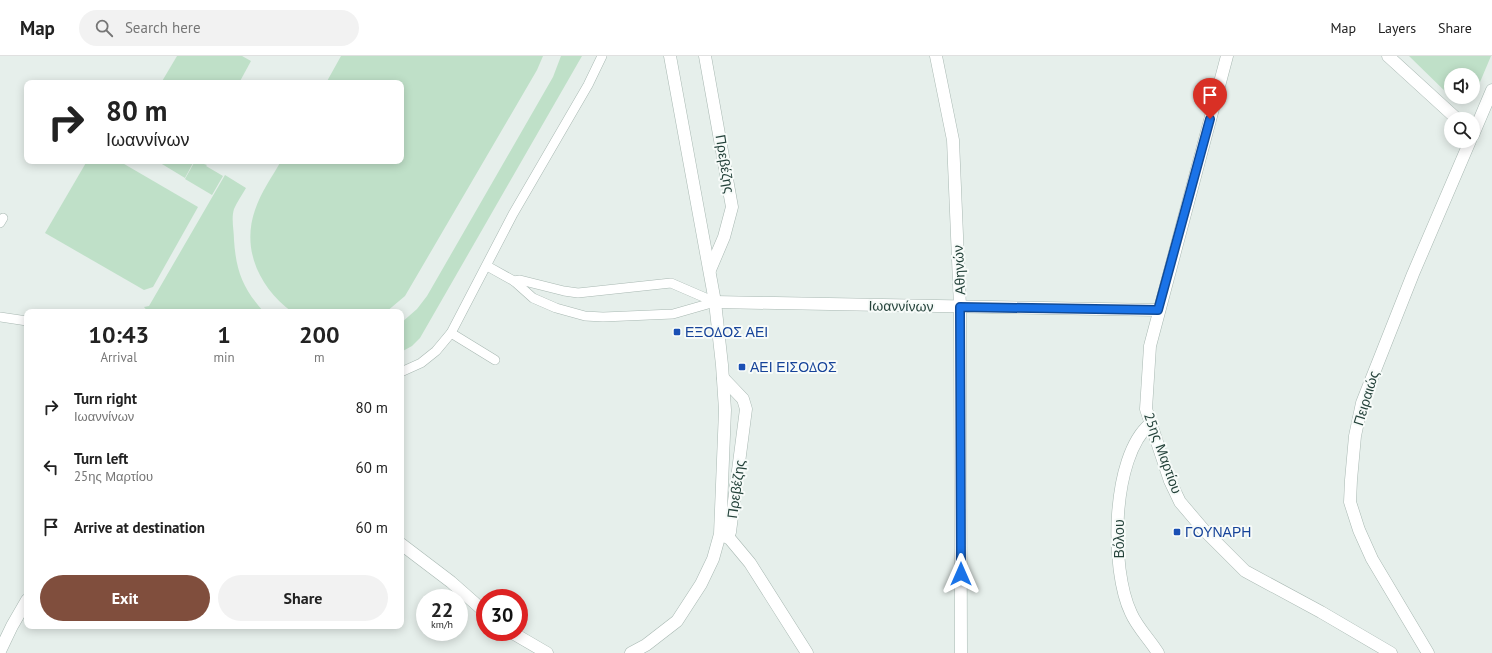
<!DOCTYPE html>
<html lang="en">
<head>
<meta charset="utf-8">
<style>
	:root { --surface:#fff; --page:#f2f2f2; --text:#222; --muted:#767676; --line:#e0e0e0; --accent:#804e3d }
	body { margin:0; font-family:"PT Sans",sans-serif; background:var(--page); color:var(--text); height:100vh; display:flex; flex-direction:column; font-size:15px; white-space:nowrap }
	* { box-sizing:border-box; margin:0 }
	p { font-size:13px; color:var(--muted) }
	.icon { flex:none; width:22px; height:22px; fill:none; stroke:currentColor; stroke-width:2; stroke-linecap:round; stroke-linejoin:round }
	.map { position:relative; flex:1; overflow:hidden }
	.side { position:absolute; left:24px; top:253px; width:380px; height:320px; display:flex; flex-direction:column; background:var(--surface); border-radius:8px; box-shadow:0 2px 10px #0003 }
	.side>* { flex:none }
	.guide { position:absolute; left:24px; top:24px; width:380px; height:84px; border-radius:8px; box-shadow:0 2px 10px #0003; background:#fff; color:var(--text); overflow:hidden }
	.buttons { position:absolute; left:1444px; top:12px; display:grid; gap:8px }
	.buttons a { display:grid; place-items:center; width:36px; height:36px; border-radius:50%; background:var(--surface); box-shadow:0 2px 10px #0003; font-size:20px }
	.speed { position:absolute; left:416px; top:533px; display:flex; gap:8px; font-size:20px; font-weight:700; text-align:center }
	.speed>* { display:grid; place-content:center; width:52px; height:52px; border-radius:50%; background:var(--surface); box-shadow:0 2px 10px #0003; line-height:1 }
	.speed small { font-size:10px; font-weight:400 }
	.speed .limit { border:6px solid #d22; background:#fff; color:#111 }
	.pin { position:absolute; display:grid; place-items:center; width:34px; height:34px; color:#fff; margin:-41px -17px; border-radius:50% 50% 50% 0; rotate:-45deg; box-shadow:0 0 4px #0007 }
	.pin .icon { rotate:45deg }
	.me { position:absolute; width:44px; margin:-22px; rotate:0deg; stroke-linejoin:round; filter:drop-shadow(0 0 3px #0008) }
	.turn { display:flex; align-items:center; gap:14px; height:84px; padding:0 16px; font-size:18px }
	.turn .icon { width:52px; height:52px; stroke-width:2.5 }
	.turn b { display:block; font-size:28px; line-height:34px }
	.eta { display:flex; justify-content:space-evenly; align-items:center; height:68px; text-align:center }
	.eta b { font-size:24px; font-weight:800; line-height:28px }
	.primary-button { display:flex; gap:8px; margin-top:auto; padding:8px 16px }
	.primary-button a { flex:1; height:46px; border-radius:24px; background:var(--accent); color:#fff; font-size:16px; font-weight:800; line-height:46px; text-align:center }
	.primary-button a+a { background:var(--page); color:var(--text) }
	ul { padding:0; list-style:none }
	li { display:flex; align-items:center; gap:12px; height:60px; padding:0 16px }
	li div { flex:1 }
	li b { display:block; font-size:15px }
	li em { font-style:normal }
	header { display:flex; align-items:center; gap:24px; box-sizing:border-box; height:56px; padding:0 20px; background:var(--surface); border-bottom:1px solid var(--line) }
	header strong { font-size:19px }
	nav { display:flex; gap:22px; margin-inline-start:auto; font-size:14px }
	.search { width:280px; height:36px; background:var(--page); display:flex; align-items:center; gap:10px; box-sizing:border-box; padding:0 14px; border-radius:22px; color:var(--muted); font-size:15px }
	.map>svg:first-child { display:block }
</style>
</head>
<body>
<header>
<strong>Map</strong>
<div class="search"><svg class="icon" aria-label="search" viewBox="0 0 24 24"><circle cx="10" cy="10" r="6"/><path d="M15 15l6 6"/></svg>Search here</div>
<nav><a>Map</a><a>Layers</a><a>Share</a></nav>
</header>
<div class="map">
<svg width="1492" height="597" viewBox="0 0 1492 597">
	<rect width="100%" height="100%" fill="#e6efeb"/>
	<g fill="#bfe0c8">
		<path d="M177,0H242L251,5L239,27H161Z"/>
		<path d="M341,0H543L537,14L405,240L386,256H292C260,232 241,194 255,154C261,136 272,121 281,105H401V27H326Z"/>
		<path d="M561,0H582L420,282L412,290L401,296V267L417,253L427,240L553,21Z"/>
		<path d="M1409,0H1491L1472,45C1464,49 1458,46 1451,41H1473V19H1451V41Z"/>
		<path d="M87,105H119L198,151L153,231L144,234L45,177Z"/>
		<path d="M157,105H194L185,122Z"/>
		<path d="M195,105L207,109L206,110L223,120L212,139L185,123Z"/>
		<path d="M225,119L246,132C242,139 237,146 234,153C231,163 234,174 234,184C236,215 243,233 264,256H148L144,251L149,250Z"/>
	</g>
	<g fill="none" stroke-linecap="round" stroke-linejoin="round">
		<g stroke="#a8b8b2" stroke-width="10">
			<g id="service">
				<path d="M0,167L3,162"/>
				<path d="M487,210L514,225L533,242L556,252L585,260L603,261L673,258L715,246"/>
				<path d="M514,225L520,224L564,235L578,237L671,227L715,246"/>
				<path d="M0,261L27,265"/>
				<path d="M451,277L495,304"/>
				<path d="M401,316L421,307L436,295L451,277L513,158L588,29L602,0"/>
			</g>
		</g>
		<g stroke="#a8b8b2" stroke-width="13">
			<g id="minor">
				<path d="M705,0L732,151L724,181L710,214"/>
				<path d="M936,0L953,84L960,251L961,597"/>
				<path d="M1388,0L1457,63"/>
				<path d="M1473,79L1492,34"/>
				<path d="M715,246L1158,254"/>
				<path d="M723,322L743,343L746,353L730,476L728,481"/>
				<path d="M1150,368C1111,401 1110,513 1131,557C1137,571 1150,584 1158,597"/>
				<path d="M721,478L730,483L750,507L807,597"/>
				<path d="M1428,597L1372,503L1359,474L1350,446L1351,424L1355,380L1362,347L1413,218L1470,85"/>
			</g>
		</g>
		<g stroke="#a8b8b2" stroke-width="13">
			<g id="tertiary">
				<path d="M1227,0L1150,290L1146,353L1170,425L1180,446L1203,473L1245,515L1321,556L1391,597"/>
				<path d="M401,488L451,526L485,556"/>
				<path d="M511,576L547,597"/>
				<path d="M0,595L12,570L27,544"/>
				<path d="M631,597L646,589L677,565L701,528L713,503L720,478L725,354L722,309L715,246L670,0"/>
			</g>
		</g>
		<use href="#service" stroke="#fff" stroke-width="9"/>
		<use href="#minor" stroke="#fff" stroke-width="12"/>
		<use href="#tertiary" stroke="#fff" stroke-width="12"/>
	</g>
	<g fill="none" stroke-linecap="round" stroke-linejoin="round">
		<g stroke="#114b97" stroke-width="10">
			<path id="route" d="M961,518L960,251L1158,254L1210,63"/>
		</g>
		<use href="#route" stroke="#1a73e8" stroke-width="7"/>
	</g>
	<g fill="#1a4fb4" stroke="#f7fbf9" stroke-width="1.5">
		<rect x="673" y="272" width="8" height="8" rx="2"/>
		<rect x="738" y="307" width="8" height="8" rx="2"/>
		<rect x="1173" y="472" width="8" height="8" rx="2"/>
	</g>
	<g text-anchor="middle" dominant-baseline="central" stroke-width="4" stroke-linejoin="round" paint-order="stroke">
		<g font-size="14" fill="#24423a" stroke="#f7fbf9">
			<text transform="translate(725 108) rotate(81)">Πρεβέζης</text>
			<text transform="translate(959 214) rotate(-93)">Αθηνών</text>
			<text transform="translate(901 250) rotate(1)">Ιωαννίνων</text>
			<text transform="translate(1366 342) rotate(-73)">Πειραιώς</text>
			<text transform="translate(1163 397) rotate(70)">25ης Μαρτίου</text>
			<text transform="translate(736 433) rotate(-82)">Πρεβέζης</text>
			<text transform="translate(1119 483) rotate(-90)">Βόλου</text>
		</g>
		<g font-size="14" fill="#164399" stroke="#f7fbf9" text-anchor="start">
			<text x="685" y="276">ΕΞΟΔΟΣ ΑΕΙ</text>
			<text x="750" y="311">ΑΕΙ ΕΙΣΟΔΟΣ</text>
			<text x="1185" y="476">ΓΟΥΝΑΡΗ</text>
		</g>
	</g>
</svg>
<div class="buttons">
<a><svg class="icon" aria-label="sound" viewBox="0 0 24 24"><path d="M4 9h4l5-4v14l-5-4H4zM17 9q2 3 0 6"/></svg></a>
<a><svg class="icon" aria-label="search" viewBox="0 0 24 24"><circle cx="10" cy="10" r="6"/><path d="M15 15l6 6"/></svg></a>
</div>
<div class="speed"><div>22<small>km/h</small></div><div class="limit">30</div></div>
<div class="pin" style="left:1210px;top:63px;background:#d93025"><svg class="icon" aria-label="arrive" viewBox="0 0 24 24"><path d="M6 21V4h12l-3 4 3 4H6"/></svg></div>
<svg class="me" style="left:961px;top:518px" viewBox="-20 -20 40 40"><path d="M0-17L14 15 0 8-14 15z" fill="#1a73e8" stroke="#fff" stroke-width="4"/></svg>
<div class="guide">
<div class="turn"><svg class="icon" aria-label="right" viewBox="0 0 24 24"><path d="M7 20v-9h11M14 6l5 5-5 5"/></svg><div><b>80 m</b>Ιωαννίνων</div></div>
</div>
<section class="side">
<div class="eta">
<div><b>10:43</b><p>Arrival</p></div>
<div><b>1</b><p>min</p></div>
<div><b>200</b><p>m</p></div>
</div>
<ul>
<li><svg class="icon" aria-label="right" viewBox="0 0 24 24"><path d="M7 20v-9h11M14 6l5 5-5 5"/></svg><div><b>Turn right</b><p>Ιωαννίνων</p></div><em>80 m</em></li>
<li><svg class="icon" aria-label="left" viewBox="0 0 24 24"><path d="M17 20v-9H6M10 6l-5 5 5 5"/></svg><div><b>Turn left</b><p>25ης Μαρτίου</p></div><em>60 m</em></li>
<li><svg class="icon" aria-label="arrive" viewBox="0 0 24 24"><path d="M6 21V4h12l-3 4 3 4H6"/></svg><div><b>Arrive at destination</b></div><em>60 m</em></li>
</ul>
<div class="primary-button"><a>Exit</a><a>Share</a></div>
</section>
</div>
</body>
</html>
